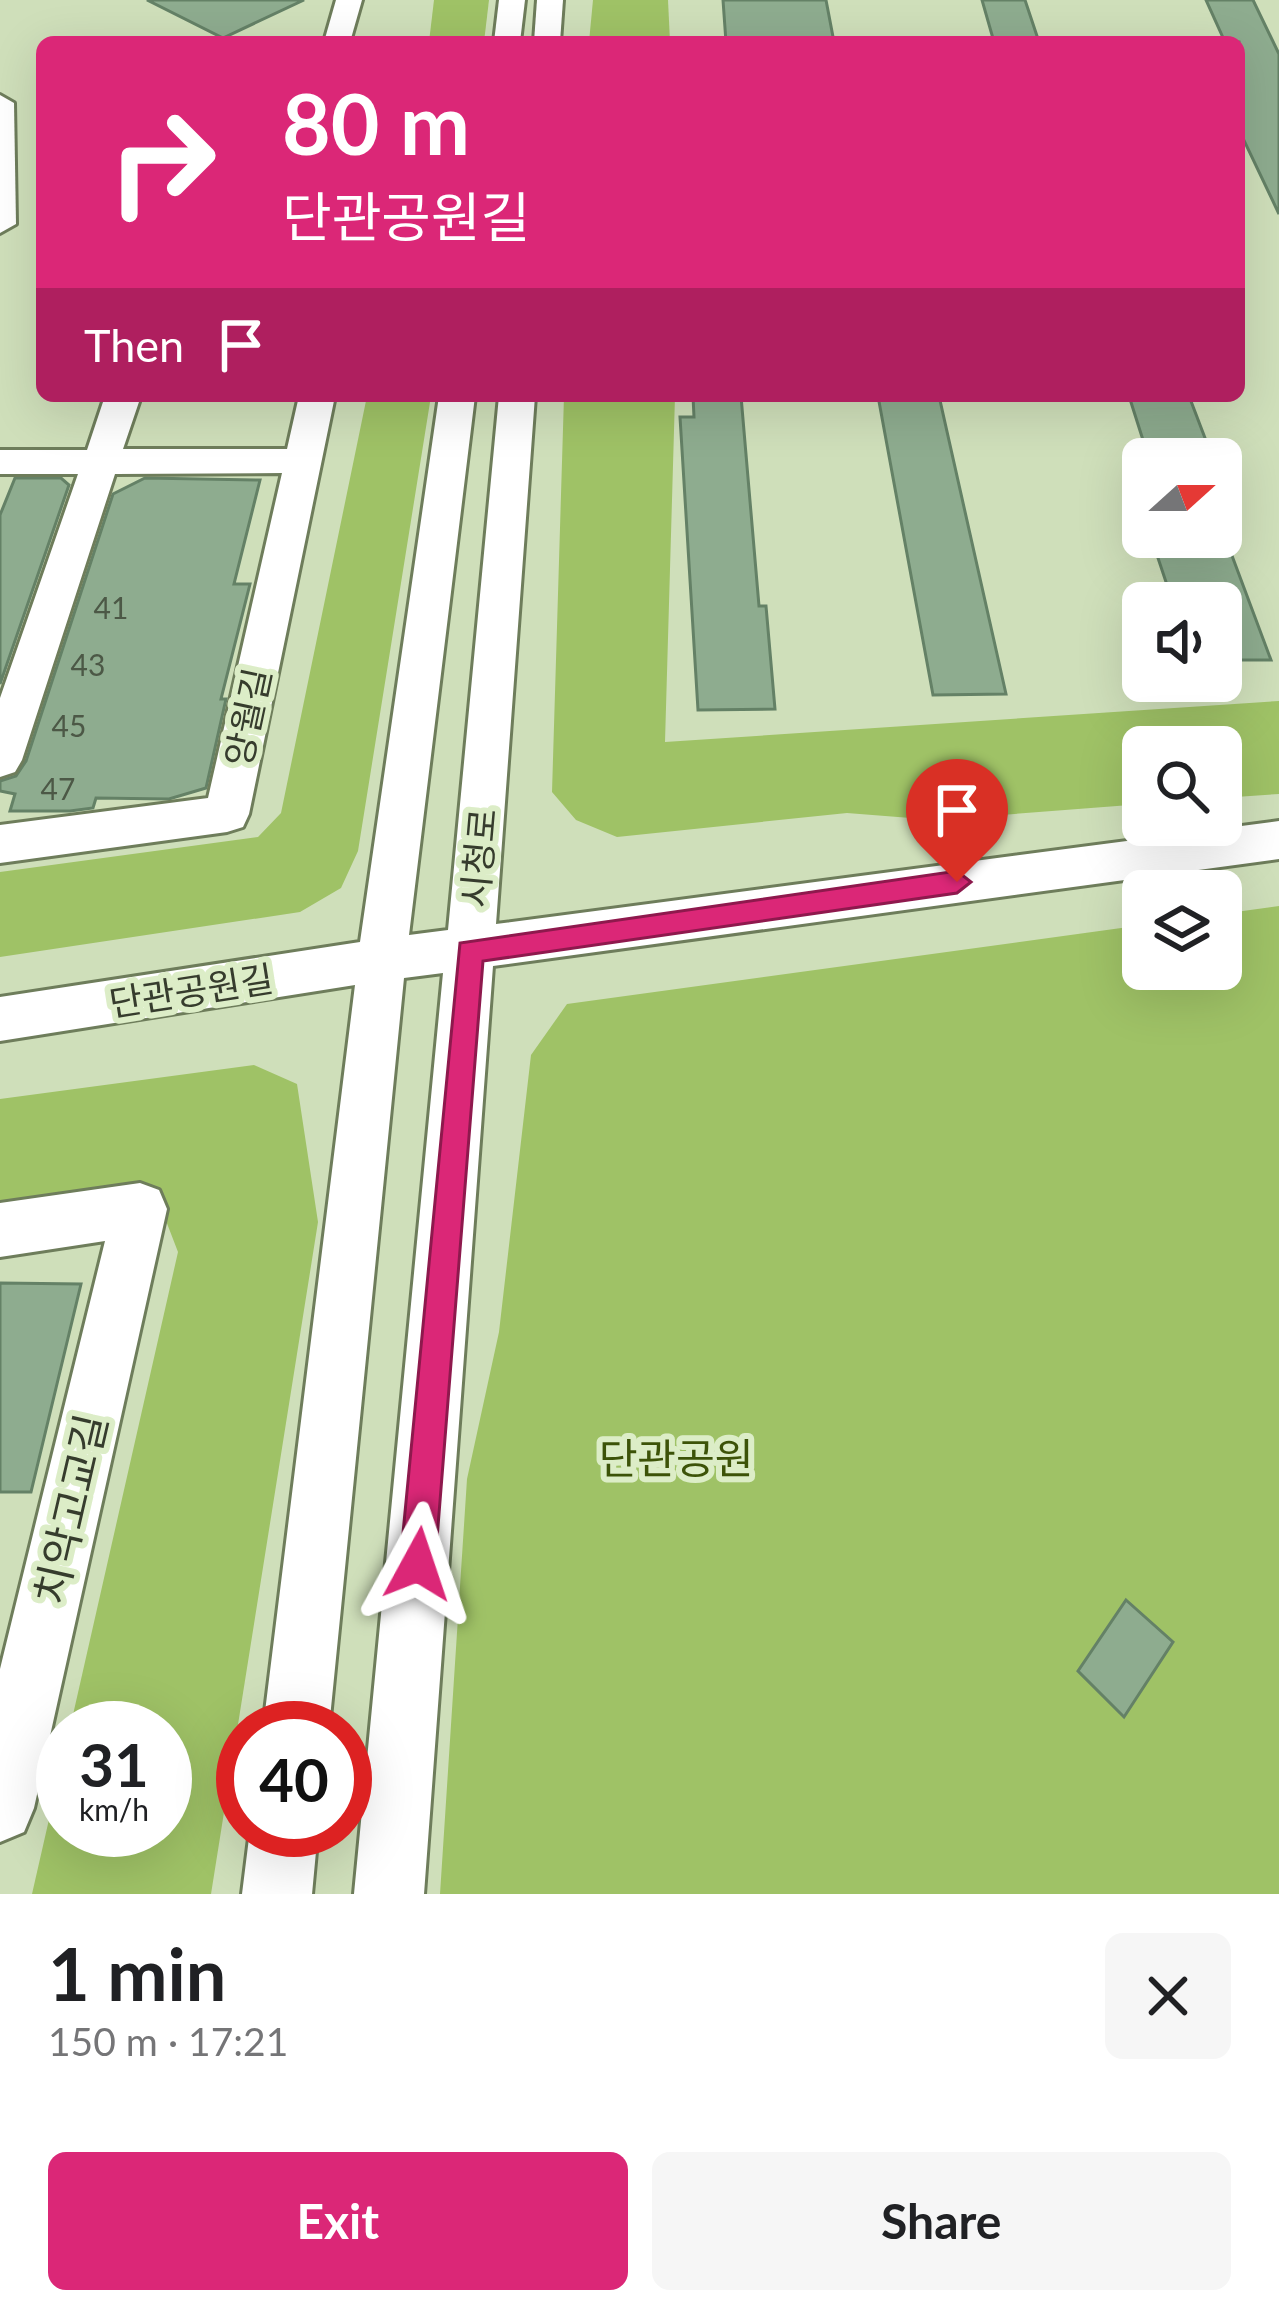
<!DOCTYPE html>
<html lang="en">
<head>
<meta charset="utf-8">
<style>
	:root { --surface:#fff; --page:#f6f6f6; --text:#202124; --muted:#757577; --accent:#db2777 }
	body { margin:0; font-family:Lato,"Noto Sans KR",sans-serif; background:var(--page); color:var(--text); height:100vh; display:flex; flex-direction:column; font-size:45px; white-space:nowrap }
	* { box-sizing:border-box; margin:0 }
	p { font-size:39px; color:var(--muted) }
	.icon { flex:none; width:66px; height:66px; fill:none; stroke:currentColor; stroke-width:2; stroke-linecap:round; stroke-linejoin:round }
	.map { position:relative; height:1894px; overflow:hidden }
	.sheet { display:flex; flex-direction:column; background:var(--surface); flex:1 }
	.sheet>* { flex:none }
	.banner { position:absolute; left:36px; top:36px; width:1209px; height:366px; border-radius:18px; box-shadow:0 12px 48px #0002; background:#db2777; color:#fff; overflow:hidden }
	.needle { width:78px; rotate:69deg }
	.buttons { position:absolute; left:1122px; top:438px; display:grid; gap:24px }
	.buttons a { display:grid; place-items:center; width:120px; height:120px; border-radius:18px; background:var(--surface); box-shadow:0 12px 48px #0002; font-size:60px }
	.speed { position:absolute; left:36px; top:1701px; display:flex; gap:24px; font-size:60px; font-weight:700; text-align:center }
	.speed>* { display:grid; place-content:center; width:156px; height:156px; border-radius:50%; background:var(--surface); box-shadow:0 12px 48px #0002; line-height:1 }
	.speed small { font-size:30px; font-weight:400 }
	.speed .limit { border:18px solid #d22; background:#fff; color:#111 }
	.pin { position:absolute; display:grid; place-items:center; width:102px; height:102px; color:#fff; margin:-123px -51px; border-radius:50% 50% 50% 0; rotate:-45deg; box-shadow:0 0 12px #0007 }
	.pin .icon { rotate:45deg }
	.me { position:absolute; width:132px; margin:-66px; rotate:5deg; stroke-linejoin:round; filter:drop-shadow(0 0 9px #0008) }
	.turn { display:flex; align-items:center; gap:42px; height:252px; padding:0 48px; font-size:54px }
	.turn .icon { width:156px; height:156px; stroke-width:2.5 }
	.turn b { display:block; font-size:84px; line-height:102px }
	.then { display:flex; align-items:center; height:114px; padding:0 48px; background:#0003; gap:24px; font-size:45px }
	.round { display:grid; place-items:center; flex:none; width:126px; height:126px; border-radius:18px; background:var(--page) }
	.overview { display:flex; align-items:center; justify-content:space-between; height:204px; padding:0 48px }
	h1 { font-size:72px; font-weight:700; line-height:90px }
	.cta { display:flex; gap:24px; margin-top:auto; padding:24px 48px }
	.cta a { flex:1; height:138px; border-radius:18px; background:var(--accent); color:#fff; font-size:48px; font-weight:700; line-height:138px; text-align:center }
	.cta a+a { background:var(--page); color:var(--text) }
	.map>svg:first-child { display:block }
</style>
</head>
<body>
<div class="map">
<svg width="1279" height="1894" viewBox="0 0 1279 1894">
	<rect width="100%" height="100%" fill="#cfdfba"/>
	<g fill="#9fc266">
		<path d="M434,0H489L484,42H429Z"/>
		<path d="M593,0H668L670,42H589Z"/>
		<path d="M367,396H431L358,851L341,888L300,912L0,957V872L258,837L281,813Z"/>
		<path d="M564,396H675L665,742L1279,701V794L1221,798V747H1143V804L936,820L847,813L617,837L576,820L552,792Z"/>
		<path d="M1279,906V1894H440L467,1479L499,1332L531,1055L567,1004L1143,925V969H1221V914Z"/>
		<path d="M254,1065L297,1084L318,1222L211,1894H32L63,1758V1830H165V1728H70L178,1252L163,1213L0,1215V1099Z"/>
	</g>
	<g fill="#8eac8f" stroke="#648166" stroke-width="3">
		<path d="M147,0H304L223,38Z"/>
		<path d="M723,0H826L834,42H726Z"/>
		<path d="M982,0H1025L1039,42H994Z"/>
		<path d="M1206,0H1253L1279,54V214L1239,130V42H1225Z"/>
		<path d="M693,396H741L759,606H766L775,709L698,710L680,417H694Z"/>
		<path d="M878,396H939L1006,694L933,695Z"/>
		<path d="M1129,396H1189L1213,459H1149Z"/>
		<path d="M15,478H61L69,485L0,684V515Z"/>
		<path d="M145,478L260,480L234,584H250L221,699H226L206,788L169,799L96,798L93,808L70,811H10L15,794L0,791V781L16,776L26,761L113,494Z"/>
		<path d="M1151,537H1225L1271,660H1221V603H1173Z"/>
		<path d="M0,1283L81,1284L31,1492H0Z"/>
		<path d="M1126,1600L1173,1642L1124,1717L1078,1671Z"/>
	</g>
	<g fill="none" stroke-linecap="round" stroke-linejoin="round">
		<g stroke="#6e7d5b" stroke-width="6">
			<g id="minor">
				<path d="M336,0H362L350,42H324Z"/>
				<path d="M499,0H525L520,42H494Z"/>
				<path d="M537,0H563L560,42H534Z"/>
				<path d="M0,95L14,103L16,224L0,233Z"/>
				<path d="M105,396H141L123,449H287L299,396H335L249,814L243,827L227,832L0,863V825L208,798L282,473L115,474L22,760L15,772L0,777V698L78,474H0V450H87Z"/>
				<path d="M439,396H475L409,935L448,930L499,396H535L496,924L1279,821V859L493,966L424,1894H354L443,973L404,978L329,1728H263L355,985L0,1041V997L360,942Z"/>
				<path d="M140,1183L159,1190L167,1209L34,1808L24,1832L0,1842V1669L105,1241L0,1257V1203Z"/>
				<path d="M250,1830H318L312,1894H242Z"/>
			</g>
		</g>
		<use href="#minor" fill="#fff" fill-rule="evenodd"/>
	</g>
	<path fill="#db2777" stroke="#8e194d" stroke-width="3" d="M957,871L971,882L957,893L483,961L435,1564L430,1577L418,1582L405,1577L400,1564L460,943Z"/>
	<g text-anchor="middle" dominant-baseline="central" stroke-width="12" stroke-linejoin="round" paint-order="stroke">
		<g font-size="30" fill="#4c5846">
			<text x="111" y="607">41</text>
			<text x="88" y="664">43</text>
			<text x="69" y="725">45</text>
			<text x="58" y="788">47</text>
		</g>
		<g font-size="36" fill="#363c2d" stroke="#dcedc7">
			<text transform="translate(247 717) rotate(-78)">앙월길</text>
			<text transform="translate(478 858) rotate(-85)">시청로</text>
			<text transform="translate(191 990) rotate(-9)">단관공원길</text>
		</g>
		<g font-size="42" fill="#3c5308" stroke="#dcedc7">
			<text x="676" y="1458">단관공원</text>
		</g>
		<g font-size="42" fill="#363c2d" stroke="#dcedc7">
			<text transform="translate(70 1509) rotate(-77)">치악고교길</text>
		</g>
	</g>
</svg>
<div class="buttons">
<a><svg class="needle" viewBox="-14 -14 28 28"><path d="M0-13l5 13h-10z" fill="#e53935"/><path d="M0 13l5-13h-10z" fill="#757577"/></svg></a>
<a><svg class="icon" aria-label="sound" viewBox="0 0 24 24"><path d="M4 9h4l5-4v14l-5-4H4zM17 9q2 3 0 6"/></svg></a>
<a><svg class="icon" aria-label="search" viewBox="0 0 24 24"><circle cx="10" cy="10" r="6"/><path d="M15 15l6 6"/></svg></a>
<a><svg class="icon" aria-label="layers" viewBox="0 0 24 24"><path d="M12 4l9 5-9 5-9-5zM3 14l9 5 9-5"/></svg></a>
</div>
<div class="speed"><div>31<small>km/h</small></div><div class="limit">40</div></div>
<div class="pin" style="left:957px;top:882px;background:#d93025"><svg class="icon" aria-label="arrive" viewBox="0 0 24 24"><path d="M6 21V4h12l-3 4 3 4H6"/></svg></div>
<svg class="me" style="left:418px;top:1564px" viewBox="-20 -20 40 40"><path d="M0-17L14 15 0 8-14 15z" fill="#db2777" stroke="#fff" stroke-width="4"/></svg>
<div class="banner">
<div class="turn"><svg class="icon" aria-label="right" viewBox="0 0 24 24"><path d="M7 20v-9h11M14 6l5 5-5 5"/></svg><div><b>80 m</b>단관공원길</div></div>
<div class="then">Then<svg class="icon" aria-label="arrive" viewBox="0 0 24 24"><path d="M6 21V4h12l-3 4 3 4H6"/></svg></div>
</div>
</div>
<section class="sheet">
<div class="overview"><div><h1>1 min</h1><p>150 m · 17:21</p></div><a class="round"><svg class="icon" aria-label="close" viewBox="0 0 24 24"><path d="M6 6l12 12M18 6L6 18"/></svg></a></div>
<div class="cta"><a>Exit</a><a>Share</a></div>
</section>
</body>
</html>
